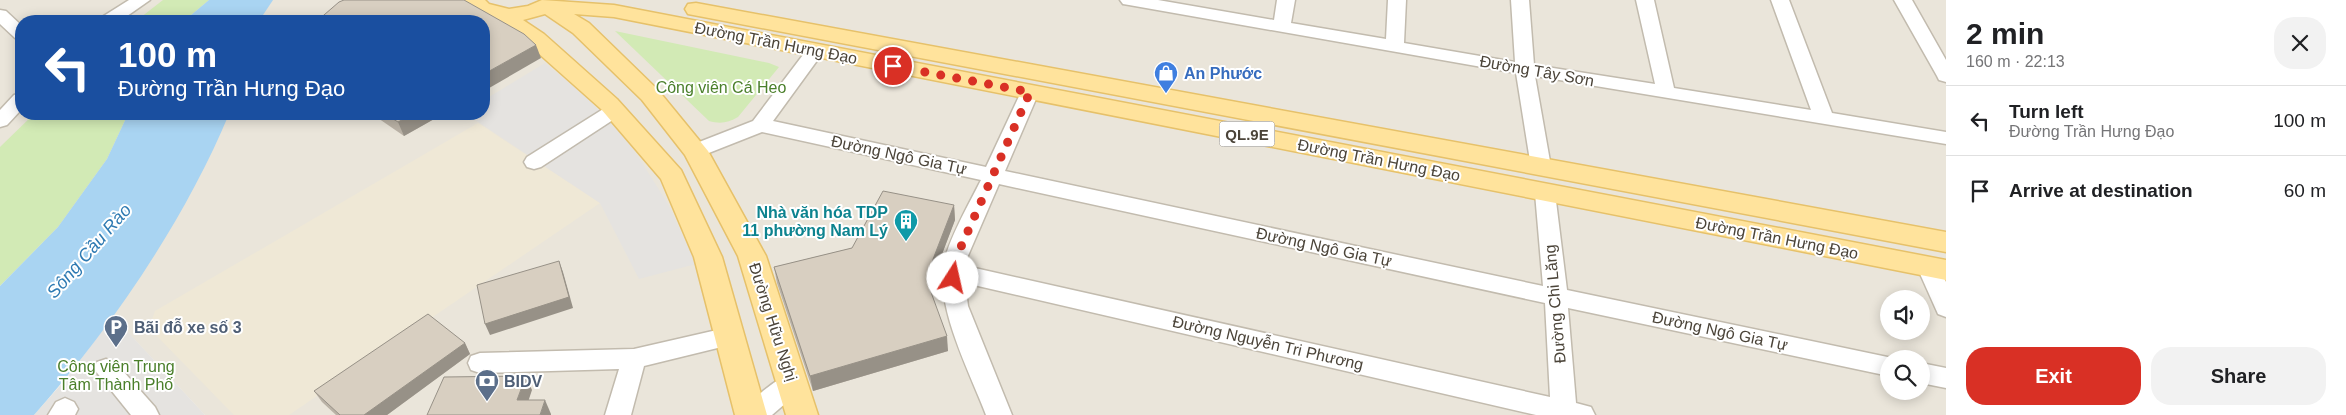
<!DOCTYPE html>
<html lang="en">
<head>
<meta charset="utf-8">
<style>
	:root { --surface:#fff; --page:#f2f2f2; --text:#202124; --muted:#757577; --line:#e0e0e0; --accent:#d93025 }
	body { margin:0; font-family:Arial,sans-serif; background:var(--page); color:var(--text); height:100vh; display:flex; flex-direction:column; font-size:19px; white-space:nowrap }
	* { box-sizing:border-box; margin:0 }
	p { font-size:16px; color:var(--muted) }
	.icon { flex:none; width:28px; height:28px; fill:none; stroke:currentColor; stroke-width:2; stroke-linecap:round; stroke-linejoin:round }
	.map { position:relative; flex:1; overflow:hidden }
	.details { display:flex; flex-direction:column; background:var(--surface); width:400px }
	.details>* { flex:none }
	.top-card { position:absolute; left:15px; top:15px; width:475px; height:105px; border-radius:20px; box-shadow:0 2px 12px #0003; background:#1a4fa0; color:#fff; overflow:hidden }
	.tools { position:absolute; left:1880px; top:290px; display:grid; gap:10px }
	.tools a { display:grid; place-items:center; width:50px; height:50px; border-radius:50%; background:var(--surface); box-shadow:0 2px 12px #0003; font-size:25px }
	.pin { position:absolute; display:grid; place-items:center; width:42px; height:42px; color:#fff; margin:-21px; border:2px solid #fff; border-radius:50%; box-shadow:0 1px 5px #0007 }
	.me { position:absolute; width:55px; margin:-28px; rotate:10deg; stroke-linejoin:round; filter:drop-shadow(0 0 4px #0008) }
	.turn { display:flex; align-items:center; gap:18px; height:105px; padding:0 20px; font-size:22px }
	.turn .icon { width:65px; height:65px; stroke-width:2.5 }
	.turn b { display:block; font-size:35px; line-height:42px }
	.round { display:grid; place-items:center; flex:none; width:52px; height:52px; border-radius:20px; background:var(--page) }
	.head { display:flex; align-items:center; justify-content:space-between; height:85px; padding:0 20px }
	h1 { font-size:30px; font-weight:700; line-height:38px }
	.cta { display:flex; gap:10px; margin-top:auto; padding:10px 20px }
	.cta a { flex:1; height:58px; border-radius:20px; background:var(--accent); color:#fff; font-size:20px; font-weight:700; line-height:58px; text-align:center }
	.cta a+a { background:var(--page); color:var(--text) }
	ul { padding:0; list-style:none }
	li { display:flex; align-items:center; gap:15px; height:70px; padding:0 20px; border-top:1px solid var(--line) }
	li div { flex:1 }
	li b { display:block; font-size:19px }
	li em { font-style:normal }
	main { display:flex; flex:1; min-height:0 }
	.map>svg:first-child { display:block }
</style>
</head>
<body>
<main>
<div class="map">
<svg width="1946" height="415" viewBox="0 0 1946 415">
	<rect width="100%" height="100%" fill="#f6f3ec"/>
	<path fill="#eae5da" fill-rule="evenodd" d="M0,0H1946V415H205L0,195ZM21,21H484V114H21ZM1889,299H1921V331H1889ZM1889,359H1921V391H1889Z"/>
	<path fill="#efe8d6" d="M478,123L600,203L289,415H234L149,328L155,311Z"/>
	<g fill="#d2eab5">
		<path d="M163,0H209L184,21H136Z"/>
		<path d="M615,31L769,63L779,67L738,117C728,123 720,124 709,121Z"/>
		<path d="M34,114H128L107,159L58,227L0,286V147Z"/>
	</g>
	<g fill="#e5e3e0">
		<path d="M545,63L585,96L627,139L668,204L696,264L639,279L600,203L466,114H484V100Z"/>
		<path d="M113,316L205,415H34L66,379Z"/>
	</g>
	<g fill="#a9d4f2">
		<path d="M209,0H273L259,21H184Z"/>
		<path d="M128,114H229C185,220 110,330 34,415H0V286L58,227L107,159Z"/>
	</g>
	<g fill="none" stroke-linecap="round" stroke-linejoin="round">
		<g stroke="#c2bbae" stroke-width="3">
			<g id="minor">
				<path d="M129,0H150L120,21H99L102,17Z"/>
				<path d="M1120,0H1158L1274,20L1277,0H1295L1291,23L1386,39L1388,0H1406L1404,43L1515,62L1511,0H1529L1534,65L1655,84L1636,0H1654L1674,88L1811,110L1771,0H1789L1832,113L1946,132V144L1535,76L1551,167L1548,172L1541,174L1534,172L1531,167L1516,73L1129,5L1123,4Z"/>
				<path d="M1894,0H1912L1946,60V82L1939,80L1937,76Z"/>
				<path d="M0,10L6,11L21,25V39L15,38L0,24Z"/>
				<path d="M815,46L821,47L824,51L773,121L986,167L1021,92L1023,88H1037L1039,92L1005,171L1543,286L1535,193L1538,188L1545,186L1552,188L1555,193L1567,290L1897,359H1889V376L1568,308L1576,403L1591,407L1595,415H1536L965,283L968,306L1012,415H986C970,372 933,304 945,259C950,237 970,202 981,180L762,132L696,158L689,156L686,151L689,146L753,121L809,47ZM999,184L1545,303L1550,397L966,266L967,258Z"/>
				<path d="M21,93V110L7,125L0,127V110L14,95Z"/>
				<path d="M615,104L622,106L625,110L622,114L541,167L534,169L527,167L524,162L527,157L608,106Z"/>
				<path d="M1928,259L1936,261L1946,282V317L1938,314L1917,267L1920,261Z"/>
				<path d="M730,327L738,329L742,336L738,343L644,366L631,415H605L619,369L480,373L471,370L468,363L471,356L480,353L634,349Z"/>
				<path d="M106,359L115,362L155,407L159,415H131L94,369L97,362Z"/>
				<path d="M1921,363L1946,368V388L1921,383Z"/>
				<path d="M792,373L801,376L804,383L801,390L772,415H741C748,401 777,378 792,373Z"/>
				<path d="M65,398L74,402L78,409L75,415H48L56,402Z"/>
			</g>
		</g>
		<g stroke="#e6c16a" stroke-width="3">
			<g id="major">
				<path d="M461,0H485L489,4L509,9L528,6L542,0L614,5L1946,260V280L614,17L574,14L589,23L658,90L708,151L766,256L818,415H786L738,256L685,155L642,100L573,33L545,14L523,20L544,34L617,99L681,170L722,257L767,415H735L694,257L661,179L601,109L528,44L492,17L475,12Z"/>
				<path d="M696,3L1946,232V252L688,14L685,9L688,4Z"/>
			</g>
		</g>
		<use href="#minor" fill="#fff" fill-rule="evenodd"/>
		<use href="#major" fill="#ffe39c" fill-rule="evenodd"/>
	</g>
	<g fill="#bab2a6">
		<path d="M372,114H443L404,136Z"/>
		<path d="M954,205L955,220L931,283L930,290L948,351L813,391L777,283L774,267L852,248Z"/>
		<path d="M465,343L470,354L387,415H336L322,402L314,391Z"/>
	</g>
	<g fill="#979187">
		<path d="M536,45L541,58L484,91V74Z"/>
		<path d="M413,114H443L404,136L398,122Z"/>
		<path d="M954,205L955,220L931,283L929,300L928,284L930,267Z"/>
		<path d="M559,261L563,272L573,308L490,335L485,324Z"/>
		<path d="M947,336L948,351L813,391L810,376Z"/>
		<path d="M465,343L470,354L387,415H364Z"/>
		<path d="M526,376L532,390L524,414L517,400Z"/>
		<path d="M545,400L551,414V415H540Z"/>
	</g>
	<g fill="#d8cfc1" stroke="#979187">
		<path d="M344,0H464L524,34L536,45L484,74V21H317L339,2Z"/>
		<path d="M385,114H413L398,122Z"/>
		<path d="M883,191L954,205L930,267L928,284L947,336L810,376L774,267L852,248Z"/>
		<path d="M559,261L569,297L485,324L477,285Z"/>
		<path d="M428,314L465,343L364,415H340L314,391Z"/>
		<path d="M526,376L517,400H545L540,415H427L444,377Z"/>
	</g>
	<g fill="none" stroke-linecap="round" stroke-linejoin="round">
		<path stroke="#d93025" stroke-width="9" stroke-dasharray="0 16.2" d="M893,66L1030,92L956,258L953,278"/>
	</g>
	<defs>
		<g id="shop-pin" transform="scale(1.25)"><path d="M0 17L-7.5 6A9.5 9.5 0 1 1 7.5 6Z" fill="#3f7fe0" stroke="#fff"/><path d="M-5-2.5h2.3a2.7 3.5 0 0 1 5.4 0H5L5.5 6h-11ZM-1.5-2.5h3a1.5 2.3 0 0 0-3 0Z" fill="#fff"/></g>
		<g id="building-pin" transform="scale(1.25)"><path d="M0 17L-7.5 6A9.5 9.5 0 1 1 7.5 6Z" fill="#0f9aa8" stroke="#fff"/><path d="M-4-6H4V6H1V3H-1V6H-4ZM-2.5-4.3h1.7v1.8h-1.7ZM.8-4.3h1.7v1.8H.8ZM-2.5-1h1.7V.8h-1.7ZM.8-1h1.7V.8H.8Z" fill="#fff"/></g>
		<g id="parking-pin" transform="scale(1.25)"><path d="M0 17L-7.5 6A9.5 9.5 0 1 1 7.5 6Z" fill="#5c6f8a" stroke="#fff"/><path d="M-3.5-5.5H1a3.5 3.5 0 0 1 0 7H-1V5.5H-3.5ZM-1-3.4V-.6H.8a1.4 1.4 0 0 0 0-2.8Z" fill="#fff"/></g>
		<g id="bank-pin" transform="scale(1.25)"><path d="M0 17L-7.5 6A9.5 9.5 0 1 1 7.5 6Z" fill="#5c6f8a" stroke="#fff"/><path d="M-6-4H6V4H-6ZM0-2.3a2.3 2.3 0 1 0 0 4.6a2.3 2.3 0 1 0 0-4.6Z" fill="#fff"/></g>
	</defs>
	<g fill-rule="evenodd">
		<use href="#shop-pin" x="1166" y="73"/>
		<use href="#building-pin" x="906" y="221"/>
		<use href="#parking-pin" x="116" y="327"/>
		<use href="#bank-pin" x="487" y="381"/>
	</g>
	<g text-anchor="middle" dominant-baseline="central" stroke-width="4" stroke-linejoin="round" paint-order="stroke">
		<rect fill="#fff" stroke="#817c74" stroke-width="1" x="1219.5" y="121.5" width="55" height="25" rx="4"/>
		<g font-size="15" font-weight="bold" fill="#4b4439">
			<text x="1247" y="134">QL.9E</text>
		</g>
		<g font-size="16" fill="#4b4439" stroke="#fff">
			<text transform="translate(776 43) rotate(11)">Đường Trần Hưng Đạo</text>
			<text transform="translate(1537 71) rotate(10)">Đường Tây Sơn</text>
			<text transform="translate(899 155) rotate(12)">Đường Ngô Gia Tự</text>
			<text transform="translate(1379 160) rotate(11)">Đường Trần Hưng Đạo</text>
			<text transform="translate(1777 238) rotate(11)">Đường Trần Hưng Đạo</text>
			<text transform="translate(1324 247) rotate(12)">Đường Ngô Gia Tự</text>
			<text transform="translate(1555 304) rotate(-95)">Đường Chi Lăng</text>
			<text transform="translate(773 322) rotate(72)">Đường Hữu Nghị</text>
			<text transform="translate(1720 331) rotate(12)">Đường Ngô Gia Tự</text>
			<text transform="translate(1268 343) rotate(13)">Đường Nguyễn Tri Phương</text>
		</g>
		<g font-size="16" font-weight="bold" fill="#366cbe" stroke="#fff" text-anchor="start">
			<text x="1184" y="73">An Phước</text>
		</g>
		<g font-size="16" fill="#4a7f2a" stroke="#fff">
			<text x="721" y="87">Công viên Cá Heo</text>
			<text x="116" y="366">Công viên Trung<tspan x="116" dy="18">Tâm Thành Phố</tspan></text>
		</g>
		<g font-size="16" font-weight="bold" fill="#0d838f" stroke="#fff" text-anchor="end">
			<text x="888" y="212">Nhà văn hóa TDP<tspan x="888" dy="18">11 phường Nam Lý</tspan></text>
		</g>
		<g font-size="16" font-weight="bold" fill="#4e5e75" stroke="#fff" text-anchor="start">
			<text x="134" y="327">Bãi đỗ xe số 3</text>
			<text x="504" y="381">BIDV</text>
		</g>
		<g font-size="18" font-style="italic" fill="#2e7ab2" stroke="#fff">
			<text transform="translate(89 251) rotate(-49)">Sông Cầu Rào</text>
		</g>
	</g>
</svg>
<div class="tools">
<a><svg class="icon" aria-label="sound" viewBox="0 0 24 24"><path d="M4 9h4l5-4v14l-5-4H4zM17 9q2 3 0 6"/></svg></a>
<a><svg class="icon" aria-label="search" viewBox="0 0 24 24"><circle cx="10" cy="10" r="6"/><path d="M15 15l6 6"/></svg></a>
</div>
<div class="pin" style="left:893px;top:66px;background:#d93025"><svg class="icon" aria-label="arrive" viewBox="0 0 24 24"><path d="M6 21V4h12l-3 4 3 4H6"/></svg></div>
<svg class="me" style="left:953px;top:278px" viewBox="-20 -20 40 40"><circle r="19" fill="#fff"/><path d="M0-13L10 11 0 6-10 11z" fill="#d93025"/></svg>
<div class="top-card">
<div class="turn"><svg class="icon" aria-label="left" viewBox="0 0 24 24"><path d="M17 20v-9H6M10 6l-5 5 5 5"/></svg><div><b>100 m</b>Đường Trần Hưng Đạo</div></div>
</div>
</div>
<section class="details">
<div class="head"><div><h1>2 min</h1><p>160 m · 22:13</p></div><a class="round"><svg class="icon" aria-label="close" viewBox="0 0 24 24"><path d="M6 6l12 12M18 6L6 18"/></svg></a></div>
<ul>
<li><svg class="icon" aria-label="left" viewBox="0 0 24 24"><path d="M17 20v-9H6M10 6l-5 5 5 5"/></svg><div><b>Turn left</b><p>Đường Trần Hưng Đạo</p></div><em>100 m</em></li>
<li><svg class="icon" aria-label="arrive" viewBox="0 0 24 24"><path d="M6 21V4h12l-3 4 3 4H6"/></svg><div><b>Arrive at destination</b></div><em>60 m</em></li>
</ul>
<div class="cta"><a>Exit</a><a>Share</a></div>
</section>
</main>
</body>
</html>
